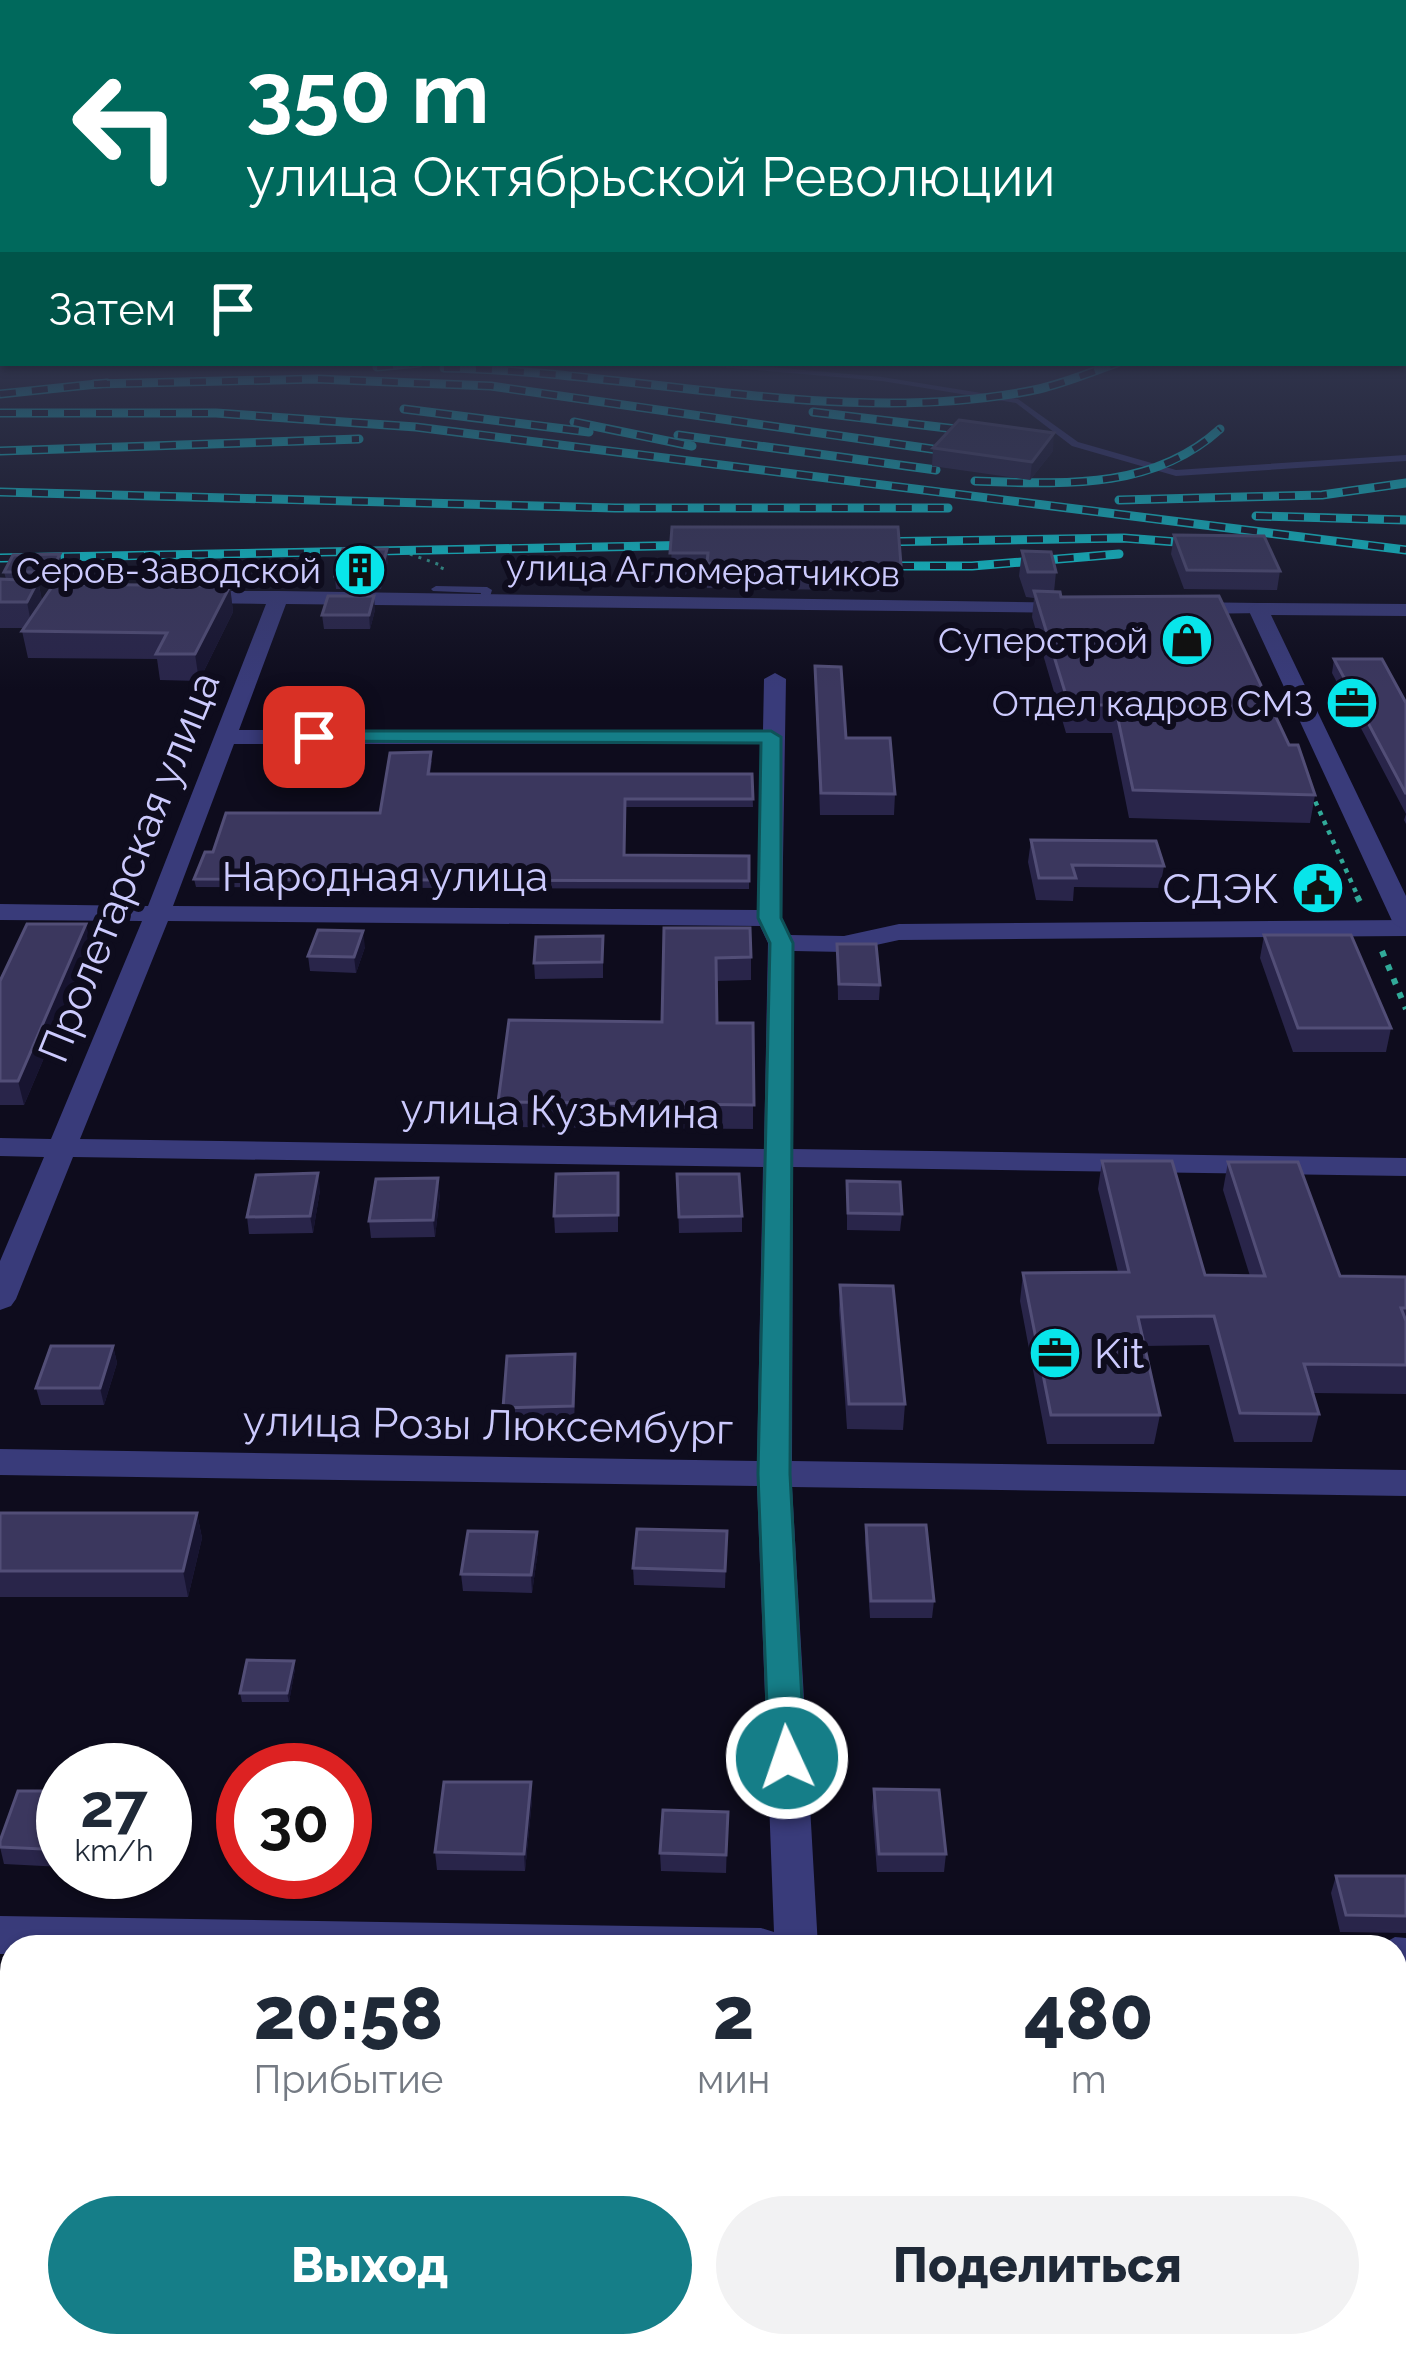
<!DOCTYPE html>
<html lang="ru">
<head>
<meta charset="utf-8">
<style>
	:root { --surface:#fff; --page:#f2f2f3; --text:#1f2937; --muted:#747a83; --accent:#157e88 }
	body { margin:0; font-family:Raleway,sans-serif; background:var(--page); color:var(--text); height:100vh; display:flex; flex-direction:column; font-size:45px; white-space:nowrap }
	* { box-sizing:border-box; margin:0 }
	p { font-size:39px; color:var(--muted) }
	.icon { flex:none; width:66px; height:66px; fill:none; stroke:currentColor; stroke-width:2; stroke-linecap:round; stroke-linejoin:round }
	.map { position:relative; flex:1; overflow:hidden }
	.panel { position:absolute; left:0px; top:1935px; width:1407px; height:423px; display:flex; flex-direction:column; background:var(--surface); border-radius:36px 36px 0 0; box-shadow:0 3px 9px #0004 }
	.panel>* { flex:none }
	.banner { position:absolute; left:0px; top:0px; width:1407px; height:366px; box-shadow:0 3px 9px #0004; background:#00695c; color:#fff; overflow:hidden }
	.speed { position:absolute; left:36px; top:1743px; display:flex; gap:24px; font-size:60px; font-weight:700; text-align:center }
	.speed>* { display:grid; place-content:center; width:156px; height:156px; border-radius:50%; background:var(--surface); box-shadow:0 3px 9px #0004; line-height:1 }
	.speed small { font-size:30px; font-weight:400 }
	.speed .limit { border:18px solid #d22; background:#fff; color:#111 }
	.pin { position:absolute; display:grid; place-items:center; width:102px; height:102px; color:#fff; margin:-51px; border-radius:24px; box-shadow:0 6px 18px #0006 }
	.me { position:absolute; width:132px; margin:-66px; rotate:357deg; stroke-linejoin:round; filter:drop-shadow(0 0 9px #0008) }
	.turn { display:flex; align-items:center; gap:42px; height:252px; padding:0 48px; font-size:54px }
	.turn .icon { width:156px; height:156px; stroke-width:2.5 }
	.turn b { display:block; font-size:84px; line-height:102px }
	.then { display:flex; align-items:center; height:114px; padding:0 48px; background:#0003; gap:24px; font-size:45px }
	.eta { display:flex; justify-content:space-evenly; align-items:center; height:204px; text-align:center }
	.eta b { font-size:72px; font-weight:800; line-height:84px }
	.button { display:flex; gap:24px; margin-top:auto; padding:24px 48px }
	.button a { flex:1; height:138px; border-radius:72px; background:var(--accent); color:#fff; font-size:48px; font-weight:800; line-height:138px; text-align:center }
	.button a+a { background:var(--page); color:var(--text) }
	.map>svg:first-child { display:block }
</style>
</head>
<body>
<div class="map">
<svg width="1406" height="2356" viewBox="0 0 1406 2356">
	<rect width="100%" height="100%" fill="#0e0c1d"/>
	<g fill="none" stroke-linecap="round" stroke-linejoin="round">
		<path stroke="#31aa99" stroke-width="3" stroke-dasharray="3 6" stroke-linecap="butt" d="M410,554L443,566L440,574"/>
		<path stroke="#31aa99" stroke-width="4.5" stroke-dasharray="4.5 6" stroke-linecap="butt" d="M1311,792L1359,899"/>
		<g stroke="#31aa99" stroke-width="6" stroke-dasharray="6 9" stroke-linecap="butt">
			<path d="M1357,896L1362,906"/>
			<path d="M1382,951L1406,1009"/>
		</g>
		<g fill="#393b7a" fill-rule="evenodd">
			<path d="M694,363H725L882,377L1018,399L1078,442L1176,470L1406,455V461L1176,476L1072,446L1016,403L882,381L698,365Z"/>
			<path d="M436,586L487,587L492,590L489,600L484,603L479,600L481,593L433,591L431,589Z"/>
		</g>
		<g fill="#393b7a" fill-rule="evenodd">
			<path d="M279,591L1081,603V611L1074,613L286,604L239,730H763L764,679L775,673L786,679L782,918L790,935L844,936L899,924L1406,920V936L899,940L844,952L794,951L793,1149L1406,1158V1176L793,1167L792,1461L1406,1470V1496L792,1487L818,1947H12V1954H0V1916L761,1928L774,1932L757,1486L0,1475V1449L757,1461L763,1167L73,1157L16,1299L11,1306L0,1310V1261L44,1157L0,1156V1138L51,1139L142,921L0,920V904L148,906L266,604L192,603L182,597L192,591ZM234,744H762L757,910L173,906ZM168,921L760,926L768,943L764,1149L80,1139Z"/>
			<path d="M1258,603L1265,605V613L1188,614L1178,608L1188,602Z"/>
			<path d="M1395,1937L1406,1938V1976L1395,1975V1947H1377Z"/>
			<rect x="779" y="2346" width="50" height="10"/>
		</g>
		<path fill="#393b7a" fill-rule="evenodd" d="M1258,603L1406,604V616L1271,615L1406,896V931L1393,923L1248,609Z"/>
		<g stroke="#08e5ea" stroke-width="9">
			<g id="rail">
				<path d="M377,367L419,363"/>
				<path d="M444,368C638,371 848,429 1039,389C1065,383 1091,372 1117,363"/>
				<path d="M94,384L317,379L491,386L946,451"/>
				<path d="M0,394L107,383"/>
				<path d="M404,409L589,432"/>
				<path d="M813,412L964,430"/>
				<path d="M0,413H216L416,427L1406,550"/>
				<path d="M574,422L692,446"/>
				<path d="M678,435L936,470"/>
				<path d="M0,451L359,439"/>
				<path d="M975,481C1061,484 1152,491 1220,429"/>
				<path d="M0,492L615,508H948"/>
				<path d="M1119,500L1322,495L1406,483"/>
				<path d="M1256,516L1406,520"/>
				<path d="M867,542L1124,538L1203,544"/>
				<path d="M0,558L705,545"/>
				<path d="M898,566H972L1119,554"/>
			</g>
		</g>
		<use href="#rail" stroke="#0e0c1d" stroke-width="6" stroke-dasharray="16" stroke-linecap="butt"/>
	</g>
	<g fill="#29254a" fill-rule="evenodd">
		<path d="M933,448L1053,451L1030,480L932,466Z"/>
		<path d="M672,527L901,565L899,591L707,588V578H671Z"/>
		<path d="M1174,535L1280,571L1277,590L1184,589L1171,554Z"/>
		<path d="M1022,551L1056,572L1054,592L1289,745L1315,795L1310,823L1129,818L1112,733H1066L1032,617L1034,598L1026,597L1019,576Z"/>
		<path d="M388,561L381,589H336L335,576Z"/>
		<path d="M62,567L54,584L230,586L233,612L199,681L160,680L157,659L28,658L22,631L25,628H0V579H6L4,572ZM39,585H53L42,601Z"/>
		<path d="M375,610L370,629H324L322,615Z"/>
		<path d="M1334,659L1406,703V824L1404,820L1406,814L1332,673Z"/>
		<path d="M815,666L846,738L895,794L894,815H820Z"/>
		<path d="M432,760L430,774H752L753,807H625L624,855L749,856V889L196,887L194,879L380,813Z"/>
		<path d="M1031,840L1164,866L1160,888L1074,887L1073,901L1036,900L1028,862Z"/>
		<path d="M664,928L751,957V980L716,981L717,1023H753V1129L499,1127L498,1102L662,1022Z"/>
		<path d="M1264,935L1391,1028L1386,1052H1293L1260,958Z"/>
		<path d="M603,936V978L535,979L534,963Z"/>
		<path d="M837,944L880,985L879,1000H838Z"/>
		<path d="M91,947L24,1105H0V981Z"/>
		<path d="M365,947L356,973L310,971L308,956Z"/>
		<path d="M1102,1161L1205,1275L1250,1276L1223,1190L1228,1162L1340,1276L1406,1277V1394L1312,1393L1319,1414L1312,1442H1234L1209,1345L1144,1346L1160,1415L1154,1444H1047L1020,1301L1023,1273L1118,1272L1098,1189Z"/>
		<path d="M618,1173V1232L555,1233L554,1216Z"/>
		<path d="M677,1174L742,1216V1232L679,1233Z"/>
		<path d="M847,1181L902,1214L900,1231L847,1230Z"/>
		<path d="M320,1190L313,1233L249,1234L247,1217Z"/>
		<path d="M440,1194L435,1237L371,1238L369,1221Z"/>
		<path d="M840,1285L905,1404L903,1430L847,1429L839,1310Z"/>
		<path d="M113,1346L117,1363L104,1405H41L36,1388Z"/>
		<path d="M576,1371L574,1424L504,1425L503,1408Z"/>
		<path d="M0,1513H197L202,1538L188,1597H0Z"/>
		<path d="M866,1525L934,1601L932,1618H870L865,1542Z"/>
		<path d="M727,1531L725,1588L634,1585L633,1568Z"/>
		<path d="M538,1550L532,1593L463,1591L461,1574Z"/>
		<path d="M295,1669L289,1702H242L240,1693Z"/>
		<path d="M531,1782L532,1800L525,1871L437,1870L435,1852Z"/>
		<path d="M874,1789L946,1854L944,1872H877L872,1807Z"/>
		<path d="M63,1791V1867L4,1864L0,1847Z"/>
		<path d="M728,1812L726,1873L661,1871L660,1853Z"/>
		<path d="M1336,1876H1406V1933L1340,1932L1331,1893Z"/>
		<path d="M12,2032V2118H0V2058Z"/>
		<path d="M1406,2056V2088L1401,2070Z"/>
	</g>
	<g fill="#171430">
		<path d="M1054,433L1053,451L1030,480L1032,462Z"/>
		<path d="M387,549L388,561L381,589L380,576Z"/>
		<path d="M60,554L62,567L53,585L51,572Z"/>
		<path d="M38,581L43,606L32,628L27,602Z"/>
		<path d="M230,586L233,612L199,681L195,654Z"/>
		<path d="M374,596L375,610L370,629L369,615Z"/>
		<path d="M86,924L91,947L24,1105L18,1081Z"/>
		<path d="M363,931L365,947L356,973L354,957Z"/>
		<path d="M318,1173L320,1190L313,1233L310,1216Z"/>
		<path d="M438,1178L440,1194L435,1237L433,1220Z"/>
		<path d="M113,1346L117,1363L104,1405L100,1388Z"/>
		<path d="M197,1513L202,1538L188,1597L183,1571Z"/>
		<path d="M537,1532L538,1550L532,1593L531,1575Z"/>
		<path d="M294,1661L295,1669L289,1702L287,1693Z"/>
		<path d="M531,1782L532,1800L525,1871L524,1854Z"/>
		<path d="M165,1791L169,1808L165,1824Z"/>
	</g>
	<g fill="#3b375e" stroke="#524e77" stroke-width="3">
		<path d="M959,420L1054,433L1032,462L933,448Z"/>
		<path d="M672,527H898L901,565L707,563L708,553H670Z"/>
		<path d="M1174,535L1264,536L1280,571L1187,570Z"/>
		<path d="M343,549H387L380,576H335Z"/>
		<path d="M1022,551L1051,552L1056,572H1028Z"/>
		<path d="M60,554L51,572H4L13,555Z"/>
		<path d="M0,579L38,581L27,602H0Z"/>
		<path d="M54,584L230,586L195,654H156L167,633L22,631Z"/>
		<path d="M1034,591L1060,592L1061,597L1219,596L1289,745H1298L1315,795L1133,790L1115,705H1069Z"/>
		<path d="M328,596H374L369,615H322Z"/>
		<path d="M1334,659H1382L1406,703V794Z"/>
		<path d="M815,666L841,667L846,738H890L895,794L821,793Z"/>
		<path d="M431,752L428,774H752L753,799H625L624,855L749,856V881L194,879L205,852H213L226,813H380L390,753Z"/>
		<path d="M1031,840L1156,841L1164,866L1072,865L1076,878H1039Z"/>
		<path d="M27,924H86L18,1081H0V981Z"/>
		<path d="M664,928H750L751,957L716,958L717,1023H753L754,1105L498,1102L509,1020L662,1022Z"/>
		<path d="M318,930L363,931L354,957L308,956Z"/>
		<path d="M1264,935H1351L1391,1028H1298Z"/>
		<path d="M603,936L602,962L534,963L536,937Z"/>
		<path d="M837,944H876L880,985L839,984Z"/>
		<path d="M1102,1161H1172L1205,1275L1265,1276L1228,1162H1298L1340,1276L1406,1277V1308H1401L1406,1321V1365L1304,1364L1319,1414L1240,1413L1214,1316L1138,1317L1160,1415H1051L1023,1273L1129,1272Z"/>
		<path d="M318,1173L310,1216L247,1217L256,1175Z"/>
		<path d="M618,1173V1215L554,1216L556,1174Z"/>
		<path d="M677,1174H739L742,1216L679,1217Z"/>
		<path d="M438,1178L433,1220L369,1221L376,1179Z"/>
		<path d="M847,1181L900,1182L902,1214L848,1213Z"/>
		<path d="M840,1285L893,1286L905,1404H849Z"/>
		<path d="M51,1346H113L100,1388H36Z"/>
		<path d="M575,1354L573,1406L503,1408L507,1356Z"/>
		<path d="M0,1513H197L183,1571H0Z"/>
		<path d="M866,1525H926L934,1601H871Z"/>
		<path d="M637,1529L727,1531L725,1571L633,1568Z"/>
		<path d="M468,1531L537,1532L531,1575L461,1574Z"/>
		<path d="M247,1660L294,1661L287,1693H240Z"/>
		<path d="M444,1782H531L524,1854L435,1852Z"/>
		<path d="M874,1789L939,1790L946,1854H879Z"/>
		<path d="M18,1791H63V1850L0,1847V1841Z"/>
		<path d="M663,1810L728,1812L726,1855L660,1853Z"/>
		<path d="M1336,1876H1406V1916L1346,1915Z"/>
		<path d="M9,2032H12V2102L0,2101V2058Z"/>
	</g>
	<linearGradient id="sky" x2="0" y2="1"><stop stop-color="#080710"/><stop offset="0.52" stop-color="#30344c"/><stop offset="1" stop-color="#30344c" stop-opacity="0"/></linearGradient>
	<rect width="1406" height="690" fill="url(#sky)"/>
	<path fill="#157e88" stroke="#0e5258" stroke-width="3" d="M314,731H771L781,737V918L793,943L790,1474L805,1758L800,1769L787,1773L774,1769L769,1758L758,1474L770,943L758,918L761,743L306,741L303,737Z"/>
	<defs>
		<g id="building-disc" transform="scale(2.7)"><circle r="9.5" fill="#08e5ea" stroke="#0e0c1d"/><path d="M-4-6H4V6H1V3H-1V6H-4ZM-2.5-4.3h1.7v1.8h-1.7ZM.8-4.3h1.7v1.8H.8ZM-2.5-1h1.7V.8h-1.7ZM.8-1h1.7V.8H.8Z" fill="#111"/></g>
		<g id="shop-disc" transform="scale(2.7)"><circle r="9.5" fill="#08e5ea" stroke="#0e0c1d"/><path d="M-5-2.5h2.3a2.7 3.5 0 0 1 5.4 0H5L5.5 6h-11ZM-1.5-2.5h3a1.5 2.3 0 0 0-3 0Z" fill="#111"/></g>
		<g id="office-disc" transform="scale(2.7)"><circle r="9.5" fill="#08e5ea" stroke="#0e0c1d"/><path d="M-6-3h4V-5.5h4V-3h4V5H-6ZM-1-4.5V-3h2v-1.5ZM-6 0V1H6V0Z" fill="#111"/></g>
		<g id="civic-disc" transform="scale(2.7)"><circle r="9.5" fill="#08e5ea" stroke="#0e0c1d"/><path d="M-.6-6.5H3V-4.5H.6V-3L4-1V1h2V6H-6V1h2V-1L-.6-3ZM-1.2 2.5V6h2.4V2.5Z" fill="#111"/></g>
	</defs>
	<g fill-rule="evenodd">
		<use href="#building-disc" x="360" y="570"/>
		<use href="#shop-disc" x="1187" y="640"/>
		<use href="#office-disc" x="1352" y="703"/>
		<use href="#civic-disc" x="1318" y="888"/>
		<use href="#office-disc" x="1055" y="1353"/>
	</g>
	<g text-anchor="middle" dominant-baseline="central" stroke-width="12" stroke-linejoin="round" paint-order="stroke">
		<g font-size="36" fill="#cccafd" stroke="#0e0c1d" text-anchor="end">
			<text x="321" y="570">Серов-Заводской</text>
			<text x="1148" y="640">Суперстрой</text>
			<text x="1313" y="703">Отдел кадров СМЗ</text>
		</g>
		<g font-size="36" fill="#cccafd" stroke="#0e0c1d">
			<text transform="translate(703 570) rotate(1)">улица Агломератчиков</text>
		</g>
		<g font-size="42" fill="#cccafd" stroke="#0e0c1d">
			<text transform="translate(129 867) rotate(-68)">Пролетарская улица</text>
			<text x="385" y="876">Народная улица</text>
			<text transform="translate(560 1111) rotate(1)">улица Кузьмина</text>
			<text transform="translate(488 1425) rotate(1)">улица Розы Люксембург</text>
		</g>
		<g font-size="42" fill="#cccafd" stroke="#0e0c1d" text-anchor="end">
			<text x="1279" y="888">СДЭК</text>
			<text x="1094" y="1353" text-anchor="start">Kit</text>
		</g>
	</g>
</svg>
<div class="speed"><div>27<small>km/h</small></div><div class="limit">30</div></div>
<div class="pin" style="left:314px;top:737px;background:#d93025"><svg class="icon" aria-label="arrive" viewBox="0 0 24 24"><path d="M6 21V4h12l-3 4 3 4H6"/></svg></div>
<svg class="me" style="left:787px;top:1758px" viewBox="-20 -20 40 40"><circle r="17" fill="#157e88" stroke="#fff" stroke-width="3"/><path d="M0-11L8 9 0 5-8 9z" fill="#fff"/></svg>
<div class="banner">
<div class="turn"><svg class="icon" aria-label="left" viewBox="0 0 24 24"><path d="M17 20v-9H6M10 6l-5 5 5 5"/></svg><div><b>350 m</b>улица Октябрьской Революции</div></div>
<div class="then">Затем<svg class="icon" aria-label="arrive" viewBox="0 0 24 24"><path d="M6 21V4h12l-3 4 3 4H6"/></svg></div>
</div>
<section class="panel">
<div class="eta">
<div><b>20:58</b><p>Прибытие</p></div>
<div><b>2</b><p>мин</p></div>
<div><b>480</b><p>m</p></div>
</div>
<div class="button"><a>Выход</a><a>Поделиться</a></div>
</section>
</div>
</body>
</html>
